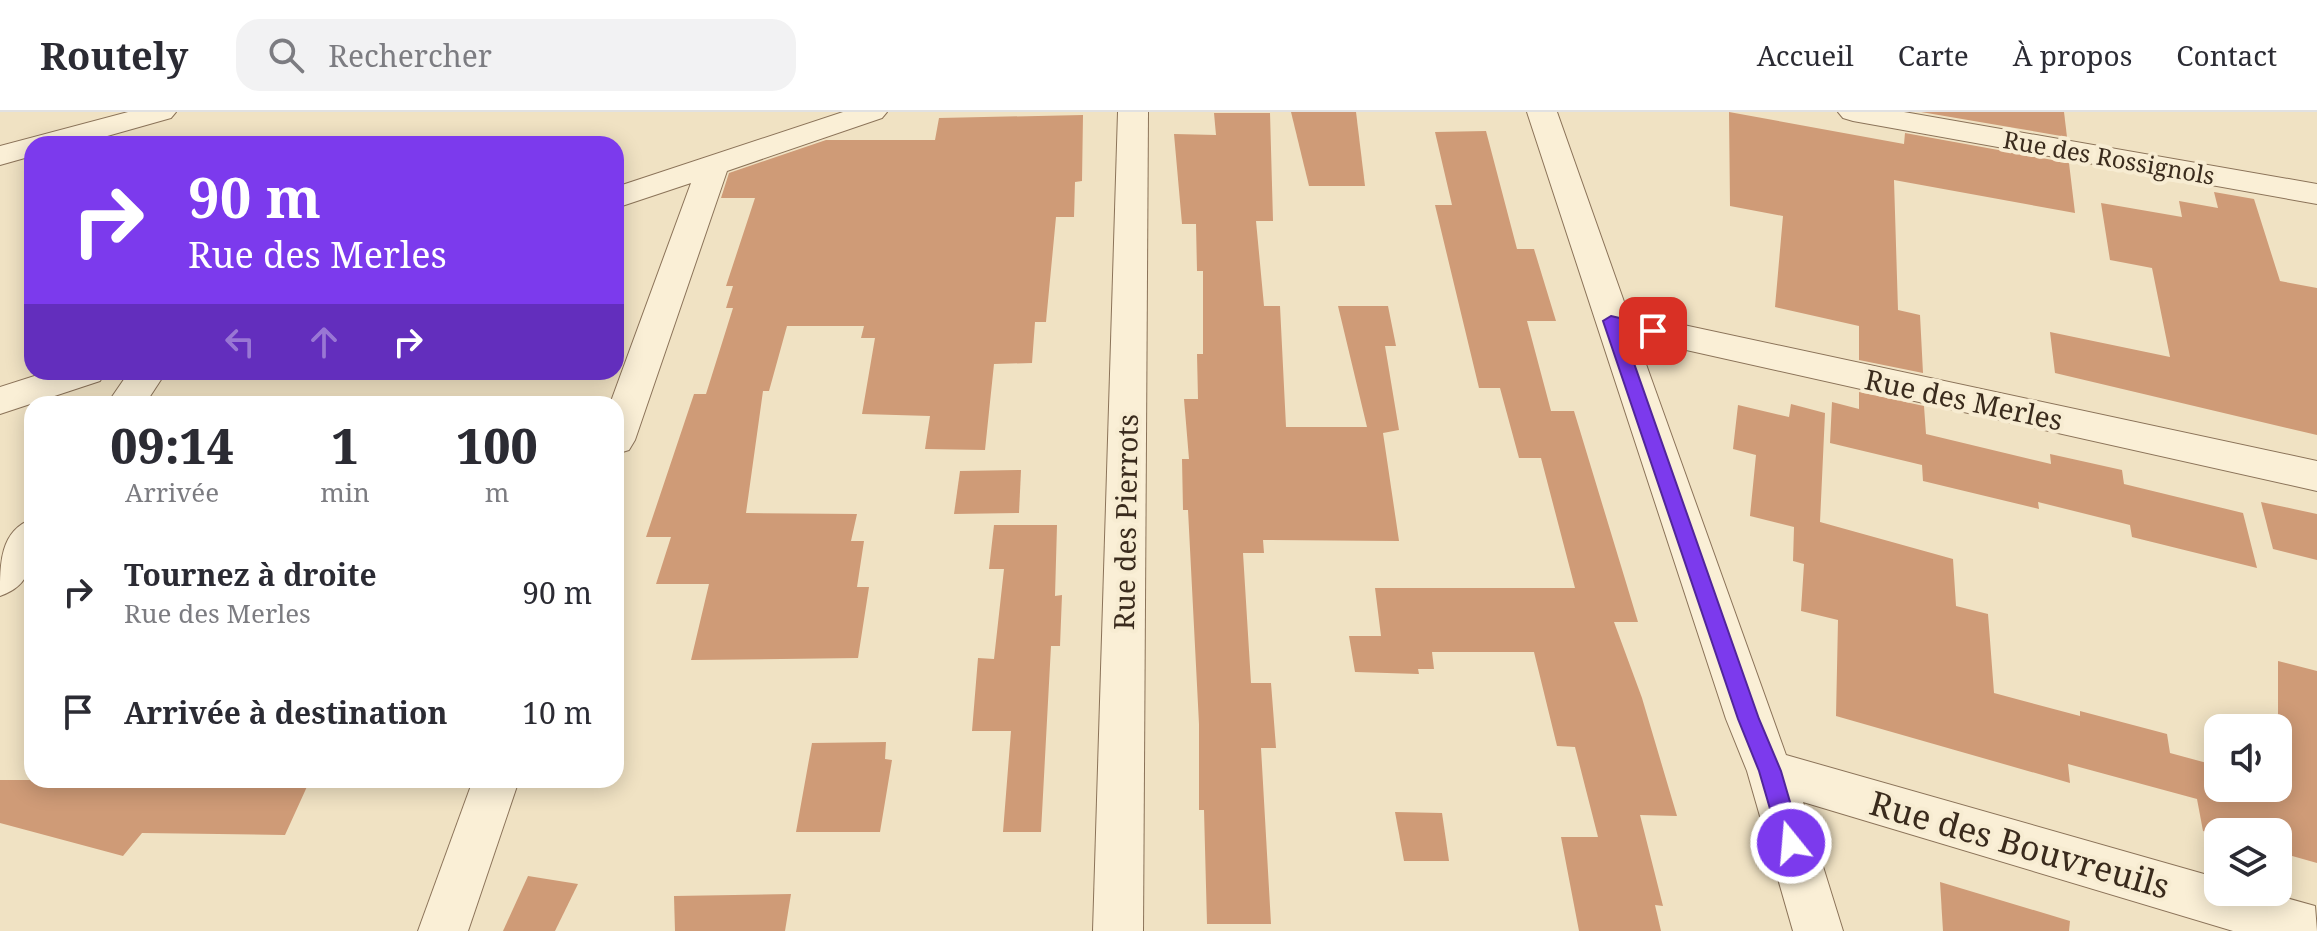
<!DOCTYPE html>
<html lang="fr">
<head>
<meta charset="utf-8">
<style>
	:root { --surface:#fff; --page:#f2f2f3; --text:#2b2b33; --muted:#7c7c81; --line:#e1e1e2 }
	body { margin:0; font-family:"Noto Serif",serif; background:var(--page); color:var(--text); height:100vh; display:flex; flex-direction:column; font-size:30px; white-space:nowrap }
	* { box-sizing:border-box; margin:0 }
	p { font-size:26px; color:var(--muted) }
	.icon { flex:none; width:44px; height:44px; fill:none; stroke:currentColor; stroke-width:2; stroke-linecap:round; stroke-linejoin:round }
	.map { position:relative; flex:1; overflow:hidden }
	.details { position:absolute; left:24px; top:284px; width:600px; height:392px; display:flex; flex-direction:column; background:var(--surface); border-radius:24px; box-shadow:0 4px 20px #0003 }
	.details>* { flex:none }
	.banner { position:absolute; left:24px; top:24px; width:600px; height:244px; border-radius:24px; box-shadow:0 4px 20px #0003; background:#7c3aed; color:#fff; overflow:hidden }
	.controls { position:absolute; left:2204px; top:602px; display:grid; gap:16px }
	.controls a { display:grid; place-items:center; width:88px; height:88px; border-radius:16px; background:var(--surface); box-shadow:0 4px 20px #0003; font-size:40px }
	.pin { position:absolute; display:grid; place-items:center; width:68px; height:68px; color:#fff; margin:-34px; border-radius:16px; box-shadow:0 4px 12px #0006 }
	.me { position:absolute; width:88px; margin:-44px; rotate:343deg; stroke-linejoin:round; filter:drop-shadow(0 0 6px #0008) }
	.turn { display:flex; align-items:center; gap:28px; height:168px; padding:0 32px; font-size:36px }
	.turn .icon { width:104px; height:104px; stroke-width:2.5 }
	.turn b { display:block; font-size:56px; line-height:68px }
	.lanes { display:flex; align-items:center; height:76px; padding:0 32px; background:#0003; justify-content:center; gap:40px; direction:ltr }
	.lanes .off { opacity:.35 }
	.eta { display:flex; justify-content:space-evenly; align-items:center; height:136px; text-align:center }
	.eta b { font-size:48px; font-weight:800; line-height:56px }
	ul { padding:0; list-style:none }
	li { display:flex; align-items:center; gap:24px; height:120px; padding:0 32px }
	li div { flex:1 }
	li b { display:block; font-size:30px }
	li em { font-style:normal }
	header { display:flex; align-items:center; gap:48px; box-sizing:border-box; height:112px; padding:0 40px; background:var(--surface); border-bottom:2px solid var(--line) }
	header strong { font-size:38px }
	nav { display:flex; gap:44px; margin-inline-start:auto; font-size:28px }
	.search { width:560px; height:72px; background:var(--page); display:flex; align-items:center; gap:20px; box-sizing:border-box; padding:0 28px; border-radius:24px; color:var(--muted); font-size:30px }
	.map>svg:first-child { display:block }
</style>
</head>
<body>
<header>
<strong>Routely</strong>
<div class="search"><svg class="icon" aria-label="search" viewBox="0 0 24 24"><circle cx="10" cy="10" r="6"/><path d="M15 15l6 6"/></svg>Rechercher</div>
<nav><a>Accueil</a><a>Carte</a><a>À propos</a><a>Contact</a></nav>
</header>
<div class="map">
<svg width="2317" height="819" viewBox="0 0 2317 819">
	<rect width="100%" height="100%" fill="#f0e2c3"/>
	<g fill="#cf9b77">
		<path d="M1291,0H1356L1365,74H1309Z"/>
		<path d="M1729,0L1904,32L1905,21L2069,51L2075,101L1894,68L1898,198L1920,203L1923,261L1859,248V214L1775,195L1783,104L1730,94Z"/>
		<path d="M1921,0H2064L2067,25Z"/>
		<path d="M1214,1H1270L1273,109H1256L1264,194H1280L1286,315H1367L1338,194H1388L1396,234H1385L1399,318L1383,321L1399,429L1263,428L1264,441H1243L1251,571H1271L1276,636H1261L1271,812H1207L1204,698H1199V612L1188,398H1183L1182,347H1189L1184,287H1198L1197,242H1203V159H1197L1196,112H1182L1174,22L1216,23Z"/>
		<path d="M1083,3L1082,69L1075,70L1074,105H1056L1046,210H1035L1032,251L994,252L985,338L925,337L930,304L862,302L875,226H861L864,214H787L769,279H763L746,401L857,402L851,429H864L857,475H869L858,546L691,548L709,472H656L671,425H646L694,282H706L733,196H726L733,174H726L755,86H721L729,61L826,28H935L939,6Z"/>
		<path d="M1486,19L1517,137H1534L1556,209H1527L1551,299H1574L1638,510H1614L1642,586L1677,704L1640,703L1663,794L1655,793L1661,819H1579L1561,725H1598L1575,635L1557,634L1534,540H1432L1434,557H1418L1419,562L1355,560L1349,524H1381L1375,476H1575L1541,346H1519L1500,276H1479L1435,93H1452L1435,20Z"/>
		<path d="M2214,80L2254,87L2280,169L2317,176V323L2055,261L2050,220L2170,245L2152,156L2110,148L2101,91L2182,105L2179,89L2218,96Z"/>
		<path d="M1859,280L1924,294L1926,322L2051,352L2050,342L2122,358L2124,372L2243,401L2257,456L2132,425L2130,413L2038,390L2039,397L1923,369L1922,353L1830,331L1832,290L1859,297Z"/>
		<path d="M1791,292L1825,301L1820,410L1953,447L1956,494L1988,502L1994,581L2080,604V599L2167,622L2170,641L2218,654V676H2278V549L2317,559V751L2278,740V720H2218V723L2203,719L2197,687L2068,652L2070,671L1836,604L1838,508L1801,499L1804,452L1793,449L1794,415L1750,404L1756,343L1733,337L1738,293L1789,305Z"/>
		<path d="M1021,358L1019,401L954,402L960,359Z"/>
		<path d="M2261,390L2317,402V448L2273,437Z"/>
		<path d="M994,413H1057L1055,484L1062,483L1060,534H1051L1041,720H1003L1011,619H972L978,546L994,547L1004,457H989Z"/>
		<path d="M886,630L885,647L892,648L880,720H796L812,631Z"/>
		<path d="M0,668H310L285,723L142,721L123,744L0,711Z"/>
		<path d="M1395,700L1442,701L1449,749H1404Z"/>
		<path d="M528,764L578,772L555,819H503Z"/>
		<path d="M1940,770L2070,809L2069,819H1943Z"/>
		<path d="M791,782L785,819H675L674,784Z"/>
	</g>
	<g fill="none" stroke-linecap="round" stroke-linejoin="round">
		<g stroke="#8b7359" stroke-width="2">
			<g id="street">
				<path d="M128,0H176L171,6L79,32H32V44L0,53V34Z"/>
				<path d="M843,0H887L882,6L727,59L635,328L629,338L616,342V292H610L691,71L616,96V75Z"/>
				<path d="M1118,0H1148L1143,819H1093Z"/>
				<path d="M1527,0H1557L1628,201L2317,349V379L1637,227L1786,643L2218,766V780H2265L2315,794L2317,819H2233L1803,690L1843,819H1793L1747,659L1726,607Z"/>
				<path d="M1838,0H1904L2317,72V92L1853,9L1843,6Z"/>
				<path d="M47,260H105L100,269L0,302V275Z"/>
				<path d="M129,260H166L145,292H107Z"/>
				<path d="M32,407C32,440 38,471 0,484C0,451 0,419 32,407Z"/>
				<path d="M473,668H519L468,819H418Z"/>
			</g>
		</g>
		<use href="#street" fill="#faefd6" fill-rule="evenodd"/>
	</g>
	<path fill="#7c3aed" stroke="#51269a" stroke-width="2" d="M1611,204L1659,215L1661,219L1653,224L1622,217L1759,607L1781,659L1802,731L1799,738L1791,741L1784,738L1780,731L1759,659L1738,607L1603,209Z"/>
	<g text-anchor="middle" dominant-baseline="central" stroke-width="8" stroke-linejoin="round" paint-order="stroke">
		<g font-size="24" fill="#3a2b1d" stroke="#f7ecd2">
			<text transform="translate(2109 45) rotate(10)">Rue des Rossignols</text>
		</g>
		<g font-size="28" fill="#3a2b1d" stroke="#f7ecd2">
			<text transform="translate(1964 287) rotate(12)">Rue des Merles</text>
			<text transform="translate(1125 410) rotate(-89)">Rue des Pierrots</text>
		</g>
		<g font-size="34" fill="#3a2b1d" stroke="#f7ecd2">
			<text transform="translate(2020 732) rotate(16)">Rue des Bouvreuils</text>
		</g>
	</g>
</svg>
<div class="controls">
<a><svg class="icon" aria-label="sound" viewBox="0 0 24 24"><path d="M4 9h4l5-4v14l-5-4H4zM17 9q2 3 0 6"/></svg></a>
<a><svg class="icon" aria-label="layers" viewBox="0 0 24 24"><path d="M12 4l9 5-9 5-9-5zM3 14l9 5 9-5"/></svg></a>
</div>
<div class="pin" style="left:1653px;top:219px;background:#d93025"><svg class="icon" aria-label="arrive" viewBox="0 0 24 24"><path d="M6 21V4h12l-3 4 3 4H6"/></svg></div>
<svg class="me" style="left:1791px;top:731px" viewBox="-20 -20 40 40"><circle r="17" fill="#7c3aed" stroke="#fff" stroke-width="3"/><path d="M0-11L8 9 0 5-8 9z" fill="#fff"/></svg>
<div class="banner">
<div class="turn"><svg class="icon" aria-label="right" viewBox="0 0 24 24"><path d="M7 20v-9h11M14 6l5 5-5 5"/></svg><div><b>90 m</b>Rue des Merles</div></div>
<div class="lanes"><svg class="icon off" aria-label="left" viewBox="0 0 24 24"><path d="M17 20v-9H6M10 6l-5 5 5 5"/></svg><svg class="icon off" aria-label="ahead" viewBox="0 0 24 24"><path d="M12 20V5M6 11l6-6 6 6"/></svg><svg class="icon" aria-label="right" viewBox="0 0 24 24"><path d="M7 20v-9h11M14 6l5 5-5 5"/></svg></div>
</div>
<section class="details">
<div class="eta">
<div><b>09:14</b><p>Arrivée</p></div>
<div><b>1</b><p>min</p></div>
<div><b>100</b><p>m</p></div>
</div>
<ul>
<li><svg class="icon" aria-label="right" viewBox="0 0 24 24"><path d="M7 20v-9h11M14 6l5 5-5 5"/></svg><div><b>Tournez à droite</b><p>Rue des Merles</p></div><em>90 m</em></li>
<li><svg class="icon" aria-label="arrive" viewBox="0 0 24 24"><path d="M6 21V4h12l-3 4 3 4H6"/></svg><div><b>Arrivée à destination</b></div><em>10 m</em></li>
</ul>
</section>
</div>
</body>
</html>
